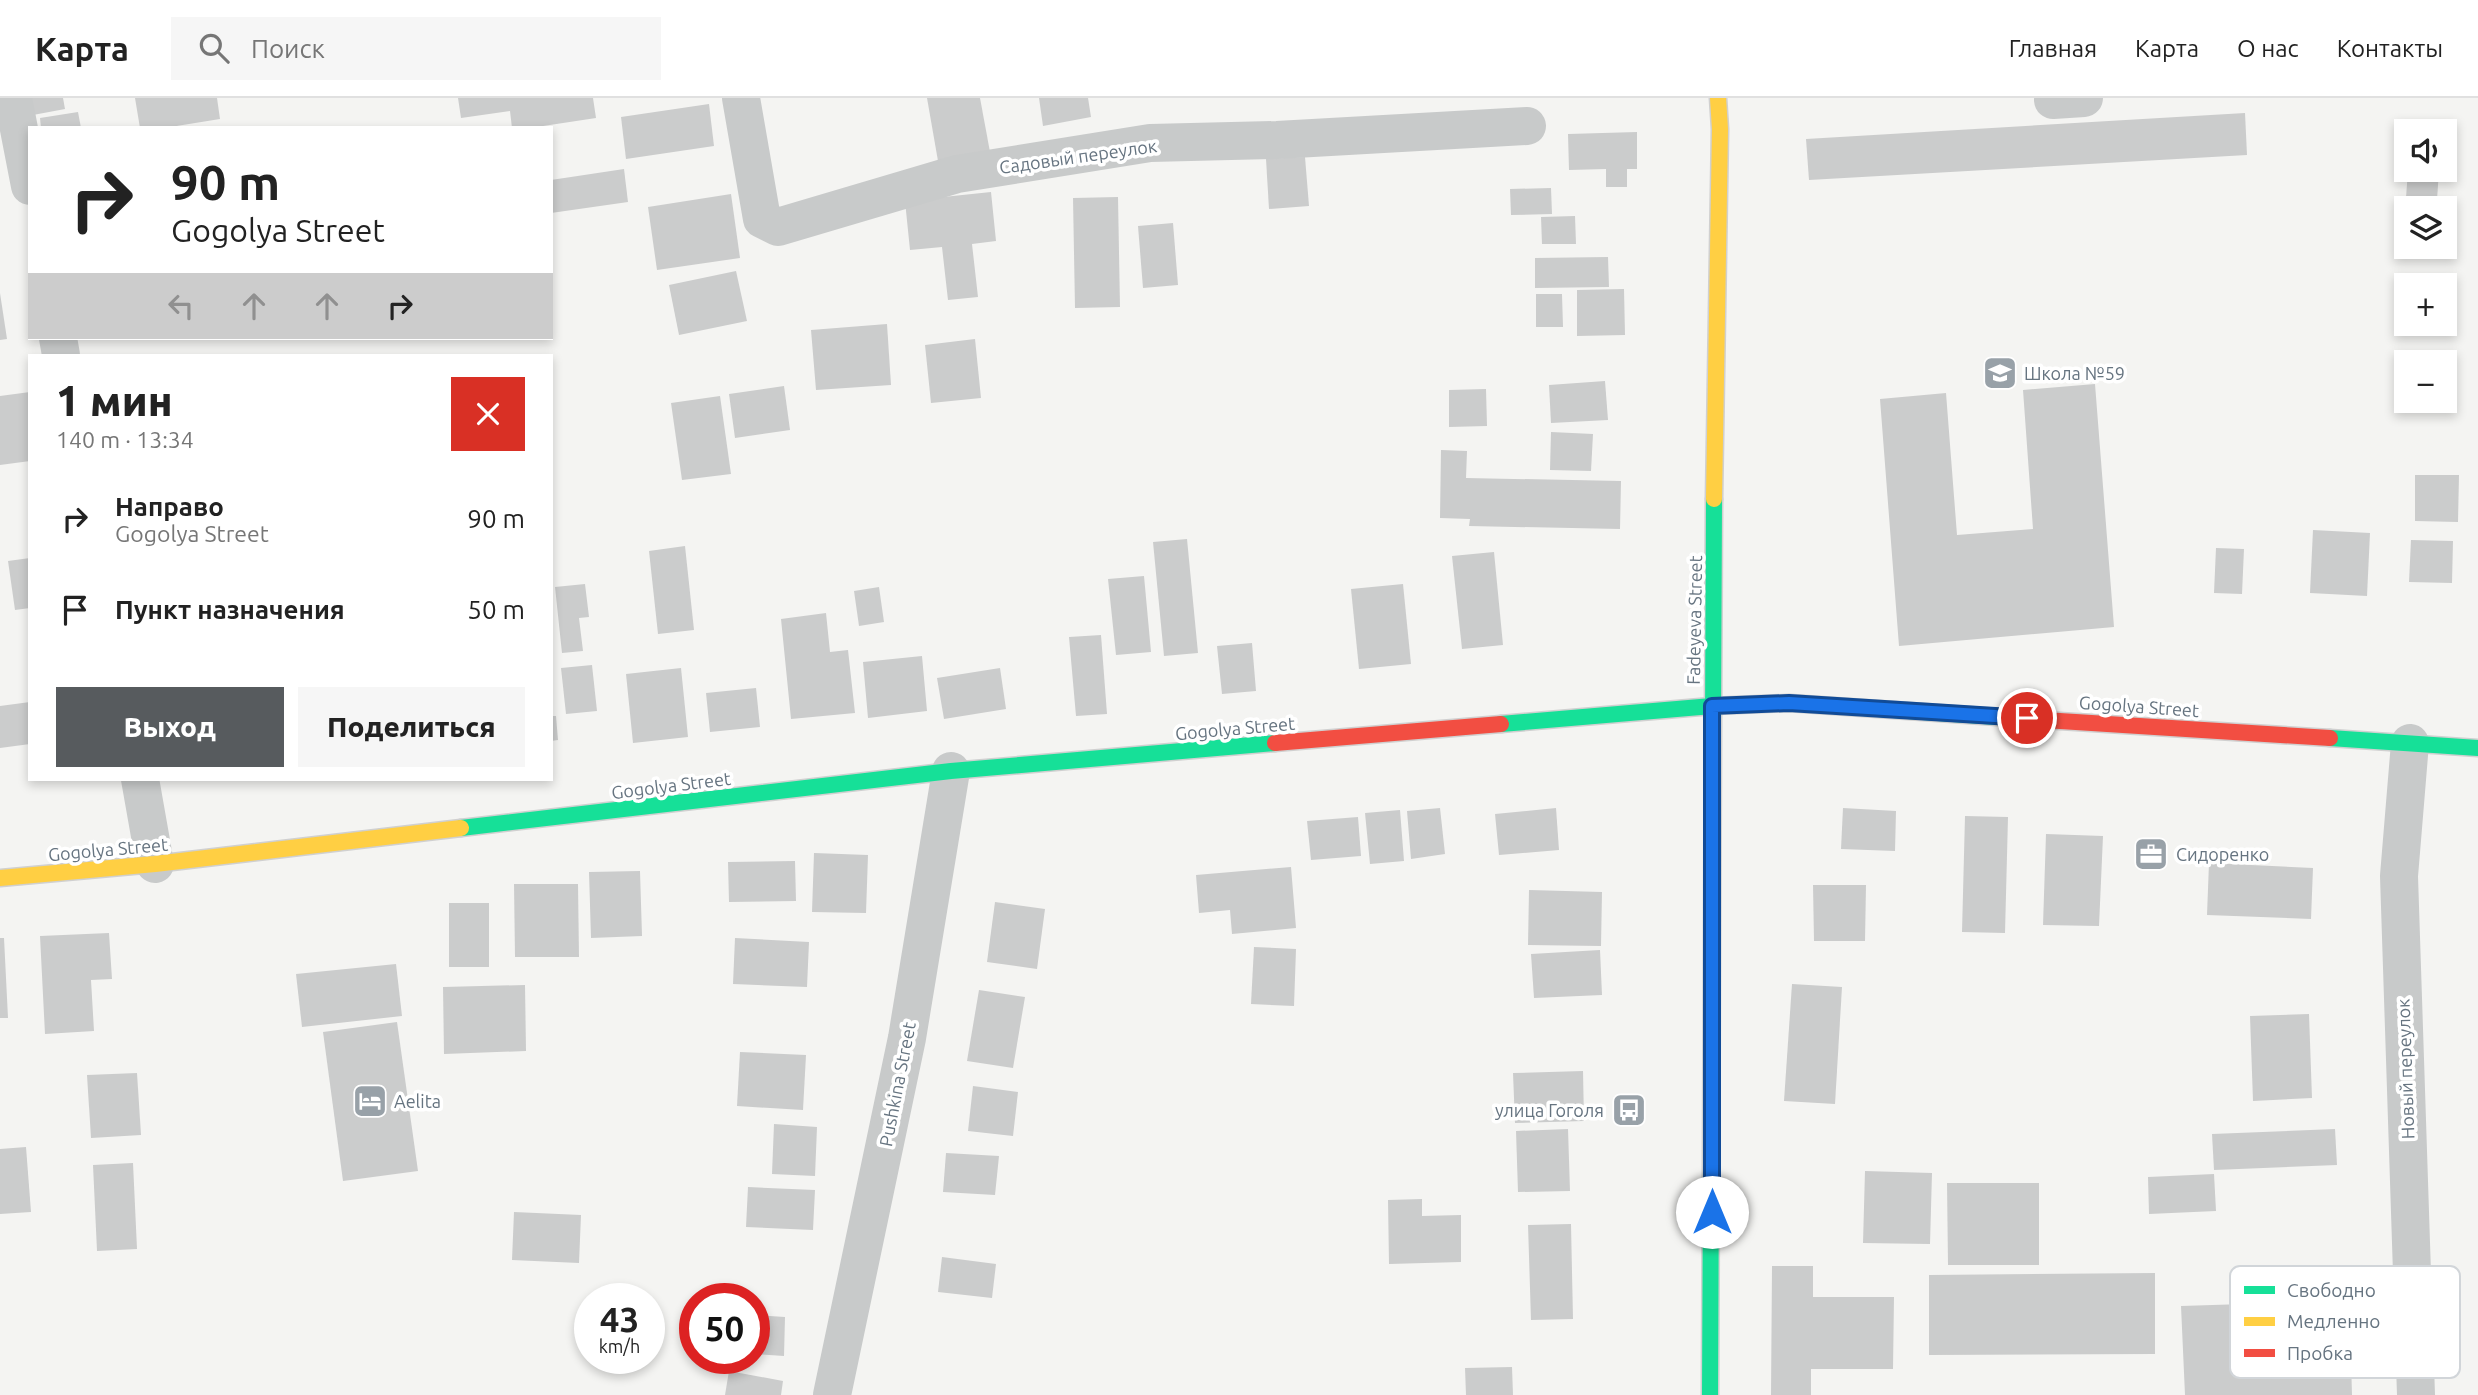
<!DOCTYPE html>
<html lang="ru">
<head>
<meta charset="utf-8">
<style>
	:root { --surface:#fff; --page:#f6f6f6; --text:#222; --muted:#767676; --line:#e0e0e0; --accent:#575b5e }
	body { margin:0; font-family:Ubuntu,sans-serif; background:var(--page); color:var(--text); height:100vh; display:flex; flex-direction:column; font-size:26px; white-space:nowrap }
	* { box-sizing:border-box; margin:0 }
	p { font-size:23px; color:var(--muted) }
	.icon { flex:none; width:38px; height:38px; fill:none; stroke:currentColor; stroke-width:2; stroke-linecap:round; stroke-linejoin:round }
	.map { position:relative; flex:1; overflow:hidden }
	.sheet { position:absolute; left:28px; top:256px; width:525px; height:427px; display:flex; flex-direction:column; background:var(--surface); border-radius:0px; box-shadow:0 4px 10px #0003 }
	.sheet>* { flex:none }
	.top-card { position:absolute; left:28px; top:28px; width:525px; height:214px; border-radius:0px; box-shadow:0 4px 10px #0003; background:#fff; color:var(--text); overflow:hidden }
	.controls { position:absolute; left:2394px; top:21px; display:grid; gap:14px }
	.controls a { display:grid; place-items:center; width:63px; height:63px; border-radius:0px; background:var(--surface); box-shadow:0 4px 10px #0003; font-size:35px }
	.speed { position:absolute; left:574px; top:1185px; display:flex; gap:14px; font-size:35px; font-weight:700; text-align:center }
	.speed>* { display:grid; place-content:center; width:91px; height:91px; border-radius:50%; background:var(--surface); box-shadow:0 4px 10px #0003; line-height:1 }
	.speed small { font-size:18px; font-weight:400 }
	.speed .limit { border:10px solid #d22; background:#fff; color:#111 }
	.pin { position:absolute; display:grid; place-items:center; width:60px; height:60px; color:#fff; margin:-30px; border:4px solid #fff; border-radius:50%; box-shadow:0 2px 7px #0007 }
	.me { position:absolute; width:77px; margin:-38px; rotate:0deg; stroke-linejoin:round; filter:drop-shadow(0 0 5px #0008) }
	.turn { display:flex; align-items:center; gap:24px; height:147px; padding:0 28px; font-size:32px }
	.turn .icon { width:91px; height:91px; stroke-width:2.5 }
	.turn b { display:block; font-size:49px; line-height:60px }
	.lanes { display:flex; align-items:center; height:66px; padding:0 28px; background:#0003; justify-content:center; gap:35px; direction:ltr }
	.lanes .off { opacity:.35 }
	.round { display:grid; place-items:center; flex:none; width:74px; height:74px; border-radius:0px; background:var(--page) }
	.overview { display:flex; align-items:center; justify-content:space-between; height:119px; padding:0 28px }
	h1 { font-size:42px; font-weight:800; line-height:52px }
	.primary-button { display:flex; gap:14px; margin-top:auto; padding:14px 28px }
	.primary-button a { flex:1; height:80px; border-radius:0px; background:var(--accent); color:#fff; font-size:28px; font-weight:800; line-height:80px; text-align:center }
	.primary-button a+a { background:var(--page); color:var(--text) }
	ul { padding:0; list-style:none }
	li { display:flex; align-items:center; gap:21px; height:91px; padding:0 28px }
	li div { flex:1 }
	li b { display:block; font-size:26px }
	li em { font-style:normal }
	header { display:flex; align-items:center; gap:42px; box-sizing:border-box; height:98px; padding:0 35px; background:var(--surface); border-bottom:2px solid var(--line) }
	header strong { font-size:33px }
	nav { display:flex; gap:38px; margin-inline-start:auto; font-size:24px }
	.search { width:490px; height:63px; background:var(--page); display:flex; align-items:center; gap:18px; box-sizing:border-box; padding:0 24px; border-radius:0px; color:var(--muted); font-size:26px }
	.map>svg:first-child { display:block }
</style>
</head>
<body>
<header>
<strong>Карта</strong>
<div class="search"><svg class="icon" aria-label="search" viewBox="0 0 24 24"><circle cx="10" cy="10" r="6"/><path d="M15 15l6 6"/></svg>Поиск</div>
<nav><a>Главная</a><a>Карта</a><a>О нас</a><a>Контакты</a></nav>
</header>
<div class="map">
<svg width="2478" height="1297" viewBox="0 0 2478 1297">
	<rect width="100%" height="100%" fill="#f4f4f2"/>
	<g fill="#cbcccc">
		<path d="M31,0H63L65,11L33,17Z"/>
		<path d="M135,0H217L220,21L164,30H140Z"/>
		<path d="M458,0H593L596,20L530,30H512L510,13L461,20Z"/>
		<path d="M927,0H980L990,54L938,63Z"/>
		<path d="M1039,0H1088L1091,19L1043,28Z"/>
		<path d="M709,6L714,48L626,61L621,19Z"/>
		<path d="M78,14L81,30H41L40,20Z"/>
		<path d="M2245,15L2247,57L1809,82L1806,41Z"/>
		<path d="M1637,34V71H1627V89H1606V71L1569,72L1568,36Z"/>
		<path d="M1305,59L1309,108L1269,111L1266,61Z"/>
		<path d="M624,71L628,104L551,115V82Z"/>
		<path d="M2408,72H2439L2437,102L2406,100Z"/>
		<path d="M1551,90L1552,116L1511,117L1510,91Z"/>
		<path d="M991,94L996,143L972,146L978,199L948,202L942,149L910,152L905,103Z"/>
		<path d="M731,96L740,160L657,172L648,109Z"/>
		<path d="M1118,99L1120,209L1075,210L1073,100Z"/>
		<path d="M1575,118L1576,146H1542L1541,119Z"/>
		<path d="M1173,125L1178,187L1143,190L1138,128Z"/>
		<path d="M1608,159L1609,189L1535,190V160Z"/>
		<path d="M736,173L747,223L679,237L669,187Z"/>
		<path d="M1624,191L1625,237L1577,238V192Z"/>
		<path d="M0,195L7,241L0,242Z"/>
		<path d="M1536,196H1562L1563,229H1536Z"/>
		<path d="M887,226L891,287L816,292L811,232Z"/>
		<path d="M975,241L981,300L931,305L925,247Z"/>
		<path d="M1605,283L1608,322L1551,325L1549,287Z"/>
		<path d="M2095,286L2114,529L1899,548L1880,301L1946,295L1957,437L2033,431L2023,292Z"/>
		<path d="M784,288L790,332L735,340L729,296Z"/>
		<path d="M1486,291L1487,328L1449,329V292Z"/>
		<path d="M30,294V363L0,367V298Z"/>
		<path d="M720,298L731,376L682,382L671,305Z"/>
		<path d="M1551,334L1593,336L1591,373L1550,372Z"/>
		<path d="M1441,352L1467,353L1466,380L1621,383L1620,431L1469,428L1470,421L1440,420Z"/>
		<path d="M2415,377H2459L2458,424L2415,423Z"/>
		<path d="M2313,432L2370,435L2367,498L2310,495Z"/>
		<path d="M1187,441L1198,555L1164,558L1153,444Z"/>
		<path d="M2411,442L2453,443L2452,485L2409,484Z"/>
		<path d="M685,448L694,532L658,536L649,453Z"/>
		<path d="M2216,450L2244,451L2242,496L2214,495Z"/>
		<path d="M1494,454L1503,547L1462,551L1452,458Z"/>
		<path d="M30,460V510L15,512L8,463Z"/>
		<path d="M1144,478L1151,554L1116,557L1108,481Z"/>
		<path d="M585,486L589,519L579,520L583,553L562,555L555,489Z"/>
		<path d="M1403,486L1411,566L1359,571L1351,491Z"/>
		<path d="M879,489L884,524L859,528L854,493Z"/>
		<path d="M826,515L830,554L848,552L855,615L791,621L781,521Z"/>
		<path d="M1101,537L1107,616L1076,618L1069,539Z"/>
		<path d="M1252,545L1256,593L1222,596L1217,548Z"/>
		<path d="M922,558L927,613L868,620L863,564Z"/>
		<path d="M592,567L597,613L566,616L561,570Z"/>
		<path d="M681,570L688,639L633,645L626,576Z"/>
		<path d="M1000,570L1006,611L944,621L937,580Z"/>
		<path d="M756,590L760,629L710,634L706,595Z"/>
		<path d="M30,604V646L0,650V608Z"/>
		<path d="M551,618H556L558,642L551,643Z"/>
		<path d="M1440,710L1445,756L1411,761L1407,713Z"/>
		<path d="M1556,710L1559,752L1499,757L1495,716Z"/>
		<path d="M1843,710L1896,713L1895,753L1841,751Z"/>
		<path d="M1400,712L1404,763L1370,766L1365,715Z"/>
		<path d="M1965,718L2008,719L2005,835L1962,834Z"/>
		<path d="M1358,719L1361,758L1311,762L1307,723Z"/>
		<path d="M2046,736L2103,738L2099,828L2043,827Z"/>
		<path d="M814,755L868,757L866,815L812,814Z"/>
		<path d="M795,763L796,803L729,804L728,764Z"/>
		<path d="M2209,765L2313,770L2311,821L2207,817Z"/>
		<path d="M1291,769L1296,830L1232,836L1230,812L1199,815L1196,777Z"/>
		<path d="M640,773L642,838L591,840L589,774Z"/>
		<path d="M514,786H578L579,859H515Z"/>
		<path d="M1813,787H1866L1865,843H1814Z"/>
		<path d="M1529,792L1602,794L1601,848L1528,847Z"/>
		<path d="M995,804L1045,811L1037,871L987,864Z"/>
		<rect x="449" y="805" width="40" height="64"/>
		<path d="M109,835L112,881L91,882L94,933L45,936L40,838Z"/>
		<path d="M0,840H4L8,920H0Z"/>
		<path d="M735,840L809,844L807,889L733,886Z"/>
		<path d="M1254,849L1296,851L1294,908L1251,906Z"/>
		<path d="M1600,852L1602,897L1534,900L1531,856Z"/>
		<path d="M396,866L402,918L302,929L296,876Z"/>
		<path d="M1792,886L1842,889L1835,1006L1784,1003Z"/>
		<path d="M525,887L526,953L444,956L443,889Z"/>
		<path d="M979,892L1025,899L1013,970L967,963Z"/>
		<path d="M2309,916L2312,1000L2253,1003L2250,918Z"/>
		<path d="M397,924L418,1073L343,1083L323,934Z"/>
		<path d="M740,954L806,957L803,1012L737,1008Z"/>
		<path d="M1583,973L1584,1023L1515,1025L1513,975Z"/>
		<path d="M137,975L141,1037L91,1040L87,977Z"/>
		<path d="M973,988L1018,994L1013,1038L968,1033Z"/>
		<path d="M774,1026L817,1029L815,1078L772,1076Z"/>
		<path d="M1568,1031L1570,1093L1518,1094L1516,1033Z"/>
		<path d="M2335,1031L2337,1067L2214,1072L2212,1036Z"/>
		<path d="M26,1049L31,1114L0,1116V1051Z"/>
		<path d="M946,1055L999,1058L995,1097L943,1094Z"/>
		<path d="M133,1065L137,1151L97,1153L93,1067Z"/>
		<path d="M1865,1073L1932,1075L1930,1146L1863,1145Z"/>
		<path d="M2214,1076L2216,1113L2149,1116L2148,1079Z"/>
		<path d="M1947,1085H2039V1167H1948Z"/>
		<path d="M748,1089L815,1092L813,1132L746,1129Z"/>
		<path d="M1422,1101V1118L1461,1117V1164L1389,1166L1388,1102Z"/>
		<path d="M514,1114L581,1117L579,1165L512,1162Z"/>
		<path d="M1571,1126L1573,1221L1531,1222L1528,1127Z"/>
		<path d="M942,1159L996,1166L992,1200L938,1194Z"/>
		<path d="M1772,1168H1813V1199H1894L1893,1271H1811V1297H1771Z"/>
		<path d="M2155,1175V1256L1929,1257V1177Z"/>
		<path d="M2244,1206L2246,1266L2351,1262L2352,1297H2185L2181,1208Z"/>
		<path d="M754,1217L785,1219L784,1258L754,1256Z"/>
		<path d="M1512,1269L1513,1297H1466L1465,1270Z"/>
		<path d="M729,1273L783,1283L781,1297H725Z"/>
	</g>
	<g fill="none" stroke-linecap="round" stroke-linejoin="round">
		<g stroke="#d0d0d0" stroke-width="19">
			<g id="fast">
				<path d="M1501,626L1712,608L1789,605L2027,621"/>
				<path d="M2330,640L2478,650"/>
				<path d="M461,730L951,673L1275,645"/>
				<path d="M1710,1297L1714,401"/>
			</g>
		</g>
		<g stroke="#d0d0d0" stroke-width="19">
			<g id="slow">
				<path d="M1714,401L1720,31L1718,0"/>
				<path d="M0,780L155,766L461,730"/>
			</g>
		</g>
		<g stroke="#d0d0d0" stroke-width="19">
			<g id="jam">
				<path d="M2027,621L2330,640"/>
				<path d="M1275,645L1501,626"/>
			</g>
		</g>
		<g stroke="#c8caca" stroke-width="38">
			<path d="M13,0L30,88"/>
			<path d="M741,0L762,121L778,129L957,76L1150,45L1277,42L1527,28"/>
			<path d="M2053,2L2084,0"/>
			<path d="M58,240L61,257"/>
			<path d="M2410,645L2399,778L2416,1297"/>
			<path d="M140,681L155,766"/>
			<path d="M832,1297L907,940L951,673"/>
		</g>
		<use href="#fast" stroke="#16e098" stroke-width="16"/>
		<use href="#slow" stroke="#ffcf43" stroke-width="16"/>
		<use href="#jam" stroke="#f24e42" stroke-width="16"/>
	</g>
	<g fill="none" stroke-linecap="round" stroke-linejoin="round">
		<g stroke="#114b97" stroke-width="18">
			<path id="route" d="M1712,1114V608L1789,605L2027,620"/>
		</g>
		<use href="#route" stroke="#1a73e8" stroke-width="12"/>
	</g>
	<defs>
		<g id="school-square" transform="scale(1.75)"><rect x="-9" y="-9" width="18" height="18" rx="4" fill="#98a1a8" stroke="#fff"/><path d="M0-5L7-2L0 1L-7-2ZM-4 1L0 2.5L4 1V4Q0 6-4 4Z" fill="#fff"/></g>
		<g id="office-square" transform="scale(1.75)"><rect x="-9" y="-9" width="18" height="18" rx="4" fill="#98a1a8" stroke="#fff"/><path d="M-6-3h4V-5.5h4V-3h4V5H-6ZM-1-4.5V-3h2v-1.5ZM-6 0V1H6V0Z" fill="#fff"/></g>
		<g id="hotel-square" transform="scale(1.75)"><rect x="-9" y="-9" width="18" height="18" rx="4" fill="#98a1a8" stroke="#fff"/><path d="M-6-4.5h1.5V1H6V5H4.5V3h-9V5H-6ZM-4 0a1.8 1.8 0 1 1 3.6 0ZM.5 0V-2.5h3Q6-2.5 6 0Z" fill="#fff"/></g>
		<g id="bus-square" transform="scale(1.75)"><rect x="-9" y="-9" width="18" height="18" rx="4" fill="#98a1a8" stroke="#fff"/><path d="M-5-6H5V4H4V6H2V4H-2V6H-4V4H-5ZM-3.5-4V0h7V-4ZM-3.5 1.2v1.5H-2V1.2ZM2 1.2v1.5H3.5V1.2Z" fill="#fff"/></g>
	</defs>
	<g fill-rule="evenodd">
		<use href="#school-square" x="2000" y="275"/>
		<use href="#office-square" x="2151" y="756"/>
		<use href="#hotel-square" x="370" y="1003"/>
		<use href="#bus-square" x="1629" y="1012"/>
	</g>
	<g text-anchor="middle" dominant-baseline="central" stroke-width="7" stroke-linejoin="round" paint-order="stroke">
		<g font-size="18" fill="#667480" stroke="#fff">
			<text transform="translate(1078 58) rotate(-8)">Садовый переулок</text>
			<text transform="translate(1694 522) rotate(-89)">Fadeyeva Street</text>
			<text transform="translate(2139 608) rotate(4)">Gogolya Street</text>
			<text transform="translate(1235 630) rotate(-5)">Gogolya Street</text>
			<text transform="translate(671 687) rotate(-7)">Gogolya Street</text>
			<text transform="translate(108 751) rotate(-5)">Gogolya Street</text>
			<text transform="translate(2405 971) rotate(-92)">Новый переулок</text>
			<text transform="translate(897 986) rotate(-79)">Pushkina Street</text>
		</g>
		<g font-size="18" fill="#667480" stroke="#fff" text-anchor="start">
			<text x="2024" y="275">Школа №59</text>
			<text x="2176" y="756">Сидоренко</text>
			<text x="394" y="1003">Aelita</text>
			<text x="1604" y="1012" text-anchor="end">улица Гоголя</text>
		</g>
	</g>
	<rect x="2230" y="1168" width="230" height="112" rx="10" fill="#fff" stroke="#d1d5d9" stroke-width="2"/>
	<rect x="2244" y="1188" width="31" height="8" fill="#16e098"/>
	<rect x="2244" y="1219" width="31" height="9" fill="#ffcf43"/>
	<rect x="2244" y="1251" width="31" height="8" fill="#f24e42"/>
	<g font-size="19" fill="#667480">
		<text x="2287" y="1199">Свободно</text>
		<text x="2287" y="1230">Медленно</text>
		<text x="2287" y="1262">Пробка</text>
	</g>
</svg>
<div class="controls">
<a><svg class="icon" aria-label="sound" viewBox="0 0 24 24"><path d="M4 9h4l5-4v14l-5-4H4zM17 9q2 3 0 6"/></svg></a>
<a><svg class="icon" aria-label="layers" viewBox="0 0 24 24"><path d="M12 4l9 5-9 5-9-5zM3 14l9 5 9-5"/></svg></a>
<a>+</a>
<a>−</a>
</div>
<div class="speed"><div>43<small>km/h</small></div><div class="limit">50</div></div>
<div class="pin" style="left:2027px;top:620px;background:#d93025"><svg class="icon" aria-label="arrive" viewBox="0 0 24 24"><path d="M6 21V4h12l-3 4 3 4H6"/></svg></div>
<svg class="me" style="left:1712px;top:1114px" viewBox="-20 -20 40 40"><circle r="19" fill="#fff"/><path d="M0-13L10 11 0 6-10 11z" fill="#1a73e8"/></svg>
<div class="top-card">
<div class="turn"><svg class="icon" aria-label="right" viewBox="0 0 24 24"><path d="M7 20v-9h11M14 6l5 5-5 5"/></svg><div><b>90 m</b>Gogolya Street</div></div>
<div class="lanes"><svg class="icon off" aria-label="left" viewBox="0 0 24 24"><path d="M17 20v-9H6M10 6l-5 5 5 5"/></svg><svg class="icon off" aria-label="ahead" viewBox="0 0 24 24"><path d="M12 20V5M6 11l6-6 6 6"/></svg><svg class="icon off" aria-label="ahead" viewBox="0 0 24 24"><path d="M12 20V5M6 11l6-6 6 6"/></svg><svg class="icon" aria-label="right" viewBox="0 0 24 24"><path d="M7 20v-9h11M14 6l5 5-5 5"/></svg></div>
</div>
<section class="sheet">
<div class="overview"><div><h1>1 мин</h1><p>140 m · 13:34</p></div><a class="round" style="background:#d93025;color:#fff"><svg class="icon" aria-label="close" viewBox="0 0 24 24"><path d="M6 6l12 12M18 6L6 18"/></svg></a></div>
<ul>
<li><svg class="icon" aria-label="right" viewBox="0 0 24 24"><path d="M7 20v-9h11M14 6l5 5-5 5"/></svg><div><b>Направо</b><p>Gogolya Street</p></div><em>90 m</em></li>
<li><svg class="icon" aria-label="arrive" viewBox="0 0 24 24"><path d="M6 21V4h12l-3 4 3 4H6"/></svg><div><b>Пункт назначения</b></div><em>50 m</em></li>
</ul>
<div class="primary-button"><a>Выход</a><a>Поделиться</a></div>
</section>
</div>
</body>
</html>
